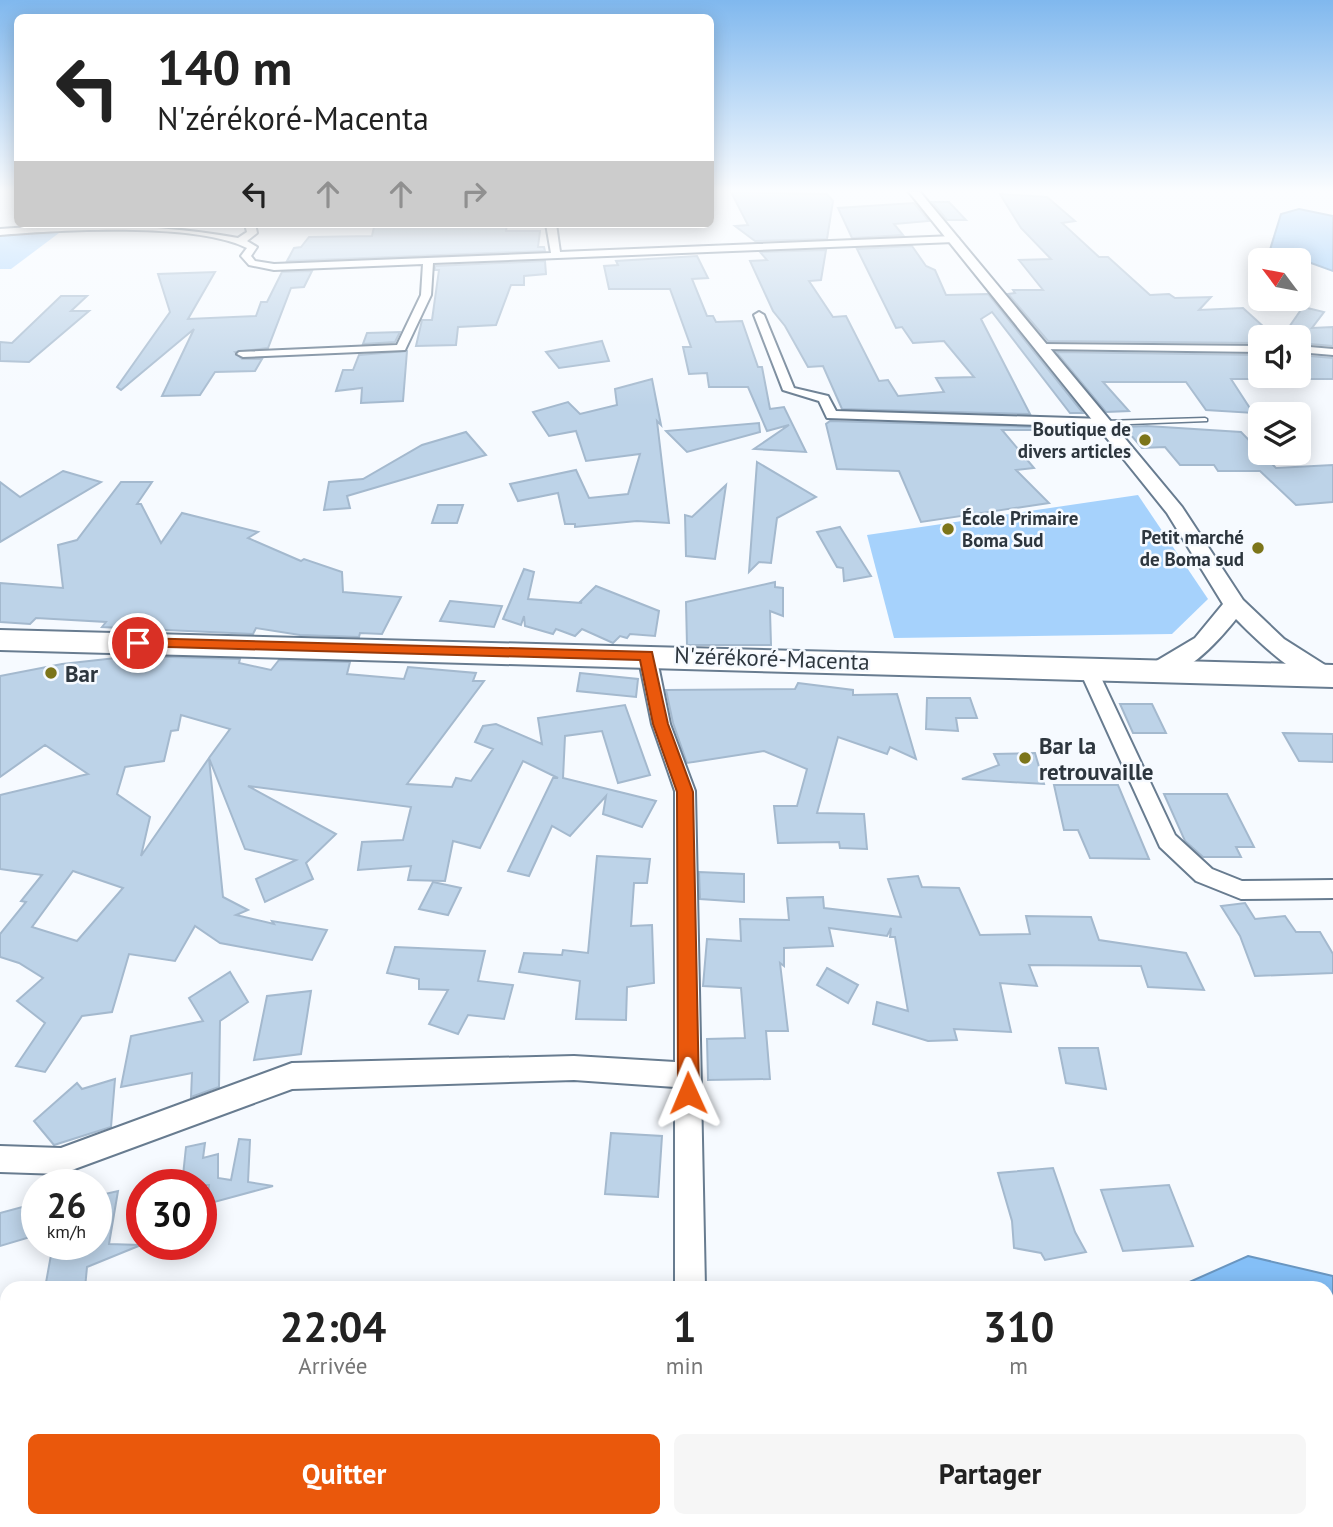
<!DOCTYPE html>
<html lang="fr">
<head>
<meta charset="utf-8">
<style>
	:root { --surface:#fff; --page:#f6f6f6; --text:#222; --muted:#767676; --accent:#ea580c }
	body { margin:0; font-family:"PT Sans",sans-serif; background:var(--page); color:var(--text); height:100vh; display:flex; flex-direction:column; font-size:26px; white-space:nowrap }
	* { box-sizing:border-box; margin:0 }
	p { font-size:23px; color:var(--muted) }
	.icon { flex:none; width:38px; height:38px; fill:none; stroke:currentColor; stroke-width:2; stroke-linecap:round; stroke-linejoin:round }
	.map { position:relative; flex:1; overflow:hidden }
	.panel { position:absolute; left:0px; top:1281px; width:1334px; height:247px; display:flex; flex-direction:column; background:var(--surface); border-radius:21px 21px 0 0; box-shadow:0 4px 18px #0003 }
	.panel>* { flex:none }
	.guide { position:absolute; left:14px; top:14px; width:700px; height:214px; border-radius:10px; box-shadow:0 4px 18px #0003; background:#fff; color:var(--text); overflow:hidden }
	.needle { width:46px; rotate:302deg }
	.controls { position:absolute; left:1248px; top:248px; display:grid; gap:14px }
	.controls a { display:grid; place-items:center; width:63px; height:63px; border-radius:10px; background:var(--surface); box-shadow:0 4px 18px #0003; font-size:35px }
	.speed { position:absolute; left:21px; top:1169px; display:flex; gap:14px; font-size:35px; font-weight:700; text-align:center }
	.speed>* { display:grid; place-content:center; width:91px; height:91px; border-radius:50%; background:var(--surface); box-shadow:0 4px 18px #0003; line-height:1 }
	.speed small { font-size:18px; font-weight:400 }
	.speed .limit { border:10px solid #d22; background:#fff; color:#111 }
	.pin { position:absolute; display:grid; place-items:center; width:60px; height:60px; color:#fff; margin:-30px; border:4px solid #fff; border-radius:50%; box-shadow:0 2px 7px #0007 }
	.me { position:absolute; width:77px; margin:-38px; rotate:359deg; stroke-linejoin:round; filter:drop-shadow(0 0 5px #0008) }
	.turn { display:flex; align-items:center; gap:24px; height:147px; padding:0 28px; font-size:32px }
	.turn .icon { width:91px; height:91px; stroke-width:2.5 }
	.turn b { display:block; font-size:49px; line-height:60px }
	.lanes { display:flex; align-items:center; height:66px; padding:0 28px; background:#0003; justify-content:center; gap:35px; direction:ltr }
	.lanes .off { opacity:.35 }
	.eta { display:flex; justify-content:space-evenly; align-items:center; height:119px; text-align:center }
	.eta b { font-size:42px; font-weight:700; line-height:49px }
	.button { display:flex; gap:14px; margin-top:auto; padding:14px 28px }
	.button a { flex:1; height:80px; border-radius:10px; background:var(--accent); color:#fff; font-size:28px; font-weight:700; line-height:80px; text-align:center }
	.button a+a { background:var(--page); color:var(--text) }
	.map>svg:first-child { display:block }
</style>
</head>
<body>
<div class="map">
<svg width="1333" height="1527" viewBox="0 0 1333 1527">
	<rect width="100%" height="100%" fill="#f6faff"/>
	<g fill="#a6d2fc">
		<path d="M0,232L59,233L11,269H0Z"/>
		<path d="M1138,495L1208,599L1172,634L894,638L867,535Z"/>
	</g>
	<g fill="#84bff7" stroke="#6a96c0" stroke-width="2">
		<path d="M1299,209L1333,216V271L1300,259L1269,253L1281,214Z"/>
		<path d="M1248,1256L1333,1276V1439L1327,1441L1326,1288H1176Z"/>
	</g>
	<g fill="#bdd3e8" stroke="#a4b9ce" stroke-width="2" fill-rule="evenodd">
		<path d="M731,192L827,194L833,201L827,239L755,241L735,226L748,225Z"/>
		<path d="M1000,194L1047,197L1075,221L1062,223L1099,257H1108L1150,295L1169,294L1175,298L1211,297L1199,310L1243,308L1265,328L1289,327L1303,307L1324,312L1312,328L1333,327V346L1298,343V338H1260V343L1048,341L1008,294L1015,293L1013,290H1043L1019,260L1051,259L1021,228Z"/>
		<path d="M932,202H949L966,220H947Z"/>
		<path d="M914,203L929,221L894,224L903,235L852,238L838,208Z"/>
		<path d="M507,224L506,231H540L538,247H544L545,251L287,261L294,248L301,247L309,237L372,236L374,227Z"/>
		<path d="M912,246L926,266L935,270L946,295L988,294L1083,413H1070L992,312L981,319L1030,414L842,409L823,366L808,367L785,326L773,311L750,261L767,260L760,252L826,250L821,280L809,281L833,317L846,316L879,381L888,380L898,396L944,392L936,378L974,377L944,341L913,343L902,327L896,328L857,249Z"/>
		<path d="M697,256L708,278L692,279L707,316H713L716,322L742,321L758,367H762L770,409L784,407L806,452L754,449L789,425L767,431L748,387H709L707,373L689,374L683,347H691L670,289H609L604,266L618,265L616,261Z"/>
		<path d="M545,261L546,274L524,276V285H511L496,325L458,327L456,345L416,346L422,320H432L439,270H435V266Z"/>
		<path d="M312,271L304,287L291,288L268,348L235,352L242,359H262L255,371L215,372L200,395L162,396L194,329L121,390L117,387L170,312L158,274L215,272L188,319L256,316L261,302H267L282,272Z"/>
		<path d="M61,296H87L71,311H89L29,362L0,361V342L12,343Z"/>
		<path d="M400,332L395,342L363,344L367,333Z"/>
		<path d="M602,341L609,361L559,368L546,352Z"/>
		<path d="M407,351L403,401L361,403L362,388L336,391L343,370H353L359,355Z"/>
		<path d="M1056,352L1260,355V376H1298V355L1333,358V379H1231L1253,413L1206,410L1186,382H1103L1129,411L1106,412Z"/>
		<path d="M652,379L661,425L657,421L669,523L637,521L575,527V524H565L558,493L518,501L510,484L576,470L589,498L628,494L640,454L586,461L576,431L549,436L533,412L568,402L580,414L617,405L615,389Z"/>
		<path d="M830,421L1037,427L1038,430H1002L1034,468L1016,470L1049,503L921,522L899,471L837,469L826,424Z"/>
		<path d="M759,423L760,432L687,452L666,431Z"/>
		<path d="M1147,426L1241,432L1276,468L1333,465V502L1296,505L1260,471H1218L1214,465H1180L1165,447L1142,448L1124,427Z"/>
		<path d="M466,432L486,455L347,496L350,508L324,510L329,482L363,479L422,445Z"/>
		<path d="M757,462L816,497L777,518L771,563L759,562L749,572Z"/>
		<path d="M63,471L101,482L0,542V482L20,497Z"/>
		<path d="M121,482H152L137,504H141L161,543L182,513L258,532L248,538L301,561L304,559L342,572L343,592L401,597L382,634L360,633L359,637L300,635L256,628L253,634L102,627L106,622L36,618L30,624L0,622V583L63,588L58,545L77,540Z"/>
		<path d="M726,485L715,559L686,556L685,515L692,517Z"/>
		<path d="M438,505H463L457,523H432Z"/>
		<path d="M840,527L871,576L844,581L843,568L837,567L817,532Z"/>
		<path d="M524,569L534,572L528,599L582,603L580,602L596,586L659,611L655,636L630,634L627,638L620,636L613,643L582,629L575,636L556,629L553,634L525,626L524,616L521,625L503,619Z"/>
		<path d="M775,582V587L783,588V616L770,611L771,645H687L686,602Z"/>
		<path d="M450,601L502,606L494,627L440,621Z"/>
		<path d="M134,656L240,659L239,663L271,670L279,660L350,662L347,674L404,679L408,667L476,673L473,681H484L407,784L452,787L456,778L471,781L493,749L475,742L483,726L496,724L542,744L538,718L625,705L650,775L618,783L602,731L565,736L563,778L656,801L642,827L603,814L606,796L570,836L552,826L529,876L508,871L553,778H558L523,761L480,848L453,841L445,881L408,880L411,866L358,870L362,842L403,840L411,807L248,786L336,834L306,863L313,879L265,902L256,879L296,860L245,849L209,758L230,729L181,715L178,730L171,731L164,761L125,767L117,794L150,817L141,856L209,758L223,897L248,910L236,915L274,924L272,921L327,930L312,960L220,943L195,926L175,961L129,954L112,1012L82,1016L45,1072L16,1066L45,1023L17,1001L43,978L19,963L0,957V934L26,902L21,901L42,875L0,869V795L88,774L45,745L0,777V676L62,664ZM73,871L123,888L77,941L32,927Z"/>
		<path d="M580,673L638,679L636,697L577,691Z"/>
		<path d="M798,683L853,690V695L897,694L916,759L890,747L887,754L838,737L817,813L864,814L867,849L840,848L839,842L778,843L774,806H797L807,769L764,751L687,763L673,723L666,690L795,689Z"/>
		<path d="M927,698H970L977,718H956L958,731L926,729Z"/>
		<path d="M1120,704H1152L1166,733H1133Z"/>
		<path d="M1283,733L1333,734V762L1299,761Z"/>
		<path d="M1035,753L1044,784L962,779L999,765L994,754Z"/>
		<path d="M1054,785H1118L1149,859L1090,858L1078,830H1064Z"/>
		<path d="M1164,794H1227L1254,847H1236L1241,857H1203L1185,841Z"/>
		<path d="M597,856L650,859L647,883H634L631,926L652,925L654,983L627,987L626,1020L576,1019L580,981L519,972L524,953L562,955L563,950L588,953Z"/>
		<path d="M699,872L744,874V902L700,899Z"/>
		<path d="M918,876L922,887L959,888L980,935L1030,934L1026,916L1091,917L1099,940L1186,953L1204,990L1148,987L1141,966L1029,965L1037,986L1000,983L1011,1032L954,1029L957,1040L928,1041L873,1024L877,1002L908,1011L895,937H890L891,928L887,936L829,928L833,946L784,948V966L780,963L788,1031H766L770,1079L708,1080L707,1039L745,1038L741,988L703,986L707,939L741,941L740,919L789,920L787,898L823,897L824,908L901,917L888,879Z"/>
		<path d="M433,882L461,888L448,915L419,909Z"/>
		<path d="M1245,903L1255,919L1285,916L1296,932H1320L1333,954V973L1255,976L1240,936L1221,906Z"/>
		<path d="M395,947L485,951L478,981L513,985L504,1019L468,1015L458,1034L429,1024L448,990L419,989V979L387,973Z"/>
		<path d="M827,968L858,985L848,1003L817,985Z"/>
		<path d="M230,972L248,1002L220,1021L219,1087L191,1097L192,1073L121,1087L131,1036L203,1021L189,998Z"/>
		<path d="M311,991L301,1054L254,1060L267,996Z"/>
		<path d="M1059,1048H1098L1106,1089L1066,1083Z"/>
		<path d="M115,1079L111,1127L54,1145L34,1121L77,1083L82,1089Z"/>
		<path d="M611,1133L662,1136L658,1197L605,1194Z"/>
		<path d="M239,1139L250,1140L248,1182L273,1186L207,1204L209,1185H182L186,1147L205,1143L203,1158L218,1154V1178L231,1180Z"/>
		<path d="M1053,1168L1075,1232L1086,1252L1045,1260L1041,1253L1014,1248L1012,1221L998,1173Z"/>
		<path d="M1169,1185L1193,1246L1123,1251L1101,1190Z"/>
		<path d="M118,1191L109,1244L141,1245L87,1267L85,1288H45L53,1244H96V1196Z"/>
		<path d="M37,1203V1235L0,1246V1213Z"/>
	</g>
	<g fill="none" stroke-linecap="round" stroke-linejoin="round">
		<g stroke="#687c90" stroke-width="3">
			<path id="lane" d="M1205,418L1207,419V421L1104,425L1101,423L1104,421Z"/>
		</g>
		<g stroke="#687c90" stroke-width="4">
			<g id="street">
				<path d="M245,224H255L257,233L247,241L257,247L251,256L255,261L274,264L551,253L546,224H556L560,252L954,236L959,239L954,242L433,263L431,295L405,350L243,357L237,354L239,352L397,345L421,295L423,264L274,270L249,265L241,256L247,248C195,222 59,230 0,235V229C80,223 159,224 238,238L247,232Z"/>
				<path d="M759,312L764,315L794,388L828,396L836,411L1104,419L1110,423L1104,427L827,418L819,401L783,390L754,315Z"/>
				<path d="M1044,344L1260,346V352L1040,349L1038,347Z"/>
				<path d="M1298,346L1333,349V355L1298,352Z"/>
				<path d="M647,649L656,655L670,724L695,791L705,1288H675V1087L574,1080L292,1089L61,1174L0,1172V1146L61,1148L292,1063L574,1056L675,1062V791L652,724L638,655Z"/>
				<path d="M1087,661L1096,667L1175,835L1212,869L1242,881L1333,880V898L1241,899L1196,881L1160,847L1078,667Z"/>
				<rect x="676" y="1521" width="34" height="6"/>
			</g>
		</g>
		<g stroke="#687c90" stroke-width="4">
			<path id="secondary" d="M909,192H920L1182,507L1243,600L1284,639L1333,670V682C1306,690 1254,637 1236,619C1220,639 1182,683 1153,675L1149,669L1153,663L1195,638L1223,604L1167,513Z"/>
		</g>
		<g stroke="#687c90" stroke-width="4">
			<path id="highway" d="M0,630L1333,665V687L0,650Z"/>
		</g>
		<use href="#lane" fill="#fff" fill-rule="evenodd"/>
		<use href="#street" fill="#fff" fill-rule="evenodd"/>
		<use href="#secondary" fill="#fff" fill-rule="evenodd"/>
		<use href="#highway" fill="#fff" fill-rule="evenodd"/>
	</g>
	<linearGradient id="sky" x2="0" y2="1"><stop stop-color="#80b8ee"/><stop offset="0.47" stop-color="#fbfdff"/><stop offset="1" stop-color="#fbfdff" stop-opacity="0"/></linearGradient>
	<rect width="1333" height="406" fill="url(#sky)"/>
	<path fill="#ea580c" stroke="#983908" stroke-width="2" d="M138,638L652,652L668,724L693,792L699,1093L696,1101L688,1104L681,1101L678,1093L677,792L653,724L640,660L133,646V639Z"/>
	<g fill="#7c751a" stroke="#f6faff" stroke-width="2.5">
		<circle cx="1145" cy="440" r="7"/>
		<circle cx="948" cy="529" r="7"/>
		<circle cx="1258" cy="548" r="7"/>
		<circle cx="51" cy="673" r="7"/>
		<circle cx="1025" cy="758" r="7"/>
	</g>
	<g text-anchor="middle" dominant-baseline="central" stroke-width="5" stroke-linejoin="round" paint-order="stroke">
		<g font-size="19" font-weight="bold" fill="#2d363e" stroke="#f6faff" text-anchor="end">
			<text x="1131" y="429">Boutique de<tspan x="1131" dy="22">divers articles</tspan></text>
			<text x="962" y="518" text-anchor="start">École Primaire<tspan x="962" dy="22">Boma Sud</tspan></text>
			<text x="1244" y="537">Petit marché<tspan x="1244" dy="22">de Boma sud</tspan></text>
		</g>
		<g font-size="23" fill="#2d363e" stroke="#f6faff">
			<text transform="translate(772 658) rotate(2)">N'zérékoré-Macenta</text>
		</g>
		<g font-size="23" font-weight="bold" fill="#2d363e" stroke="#f6faff" text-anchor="start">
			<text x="65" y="673">Bar</text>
			<text x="1039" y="745">Bar la<tspan x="1039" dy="26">retrouvaille</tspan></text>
		</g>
	</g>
</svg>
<div class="controls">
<a><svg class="needle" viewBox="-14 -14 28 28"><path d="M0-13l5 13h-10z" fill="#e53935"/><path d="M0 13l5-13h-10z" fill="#767676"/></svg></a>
<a><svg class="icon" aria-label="sound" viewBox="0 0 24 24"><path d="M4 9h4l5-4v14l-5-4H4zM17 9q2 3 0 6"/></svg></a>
<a><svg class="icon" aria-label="layers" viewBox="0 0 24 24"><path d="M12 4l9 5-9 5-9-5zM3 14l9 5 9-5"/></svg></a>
</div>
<div class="speed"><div>26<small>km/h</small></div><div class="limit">30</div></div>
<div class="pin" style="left:138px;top:643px;background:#d93025"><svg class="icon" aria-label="arrive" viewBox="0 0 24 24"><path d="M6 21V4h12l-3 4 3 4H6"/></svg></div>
<svg class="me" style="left:688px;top:1093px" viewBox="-20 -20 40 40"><path d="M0-17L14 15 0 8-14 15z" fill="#ea580c" stroke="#fff" stroke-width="4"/></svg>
<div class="guide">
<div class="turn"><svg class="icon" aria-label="left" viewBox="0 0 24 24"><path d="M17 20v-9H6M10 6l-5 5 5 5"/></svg><div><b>140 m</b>N'zérékoré-Macenta</div></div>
<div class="lanes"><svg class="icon" aria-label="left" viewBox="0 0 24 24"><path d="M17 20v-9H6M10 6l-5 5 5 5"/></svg><svg class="icon off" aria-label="ahead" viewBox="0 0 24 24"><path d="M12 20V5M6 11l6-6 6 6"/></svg><svg class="icon off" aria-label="ahead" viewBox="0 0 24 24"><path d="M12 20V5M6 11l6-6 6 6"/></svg><svg class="icon off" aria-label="right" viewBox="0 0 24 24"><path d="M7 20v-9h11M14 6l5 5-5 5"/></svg></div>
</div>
<section class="panel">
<div class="eta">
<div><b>22:04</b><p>Arrivée</p></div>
<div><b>1</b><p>min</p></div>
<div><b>310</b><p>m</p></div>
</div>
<div class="button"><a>Quitter</a><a>Partager</a></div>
</section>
</div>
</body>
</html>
